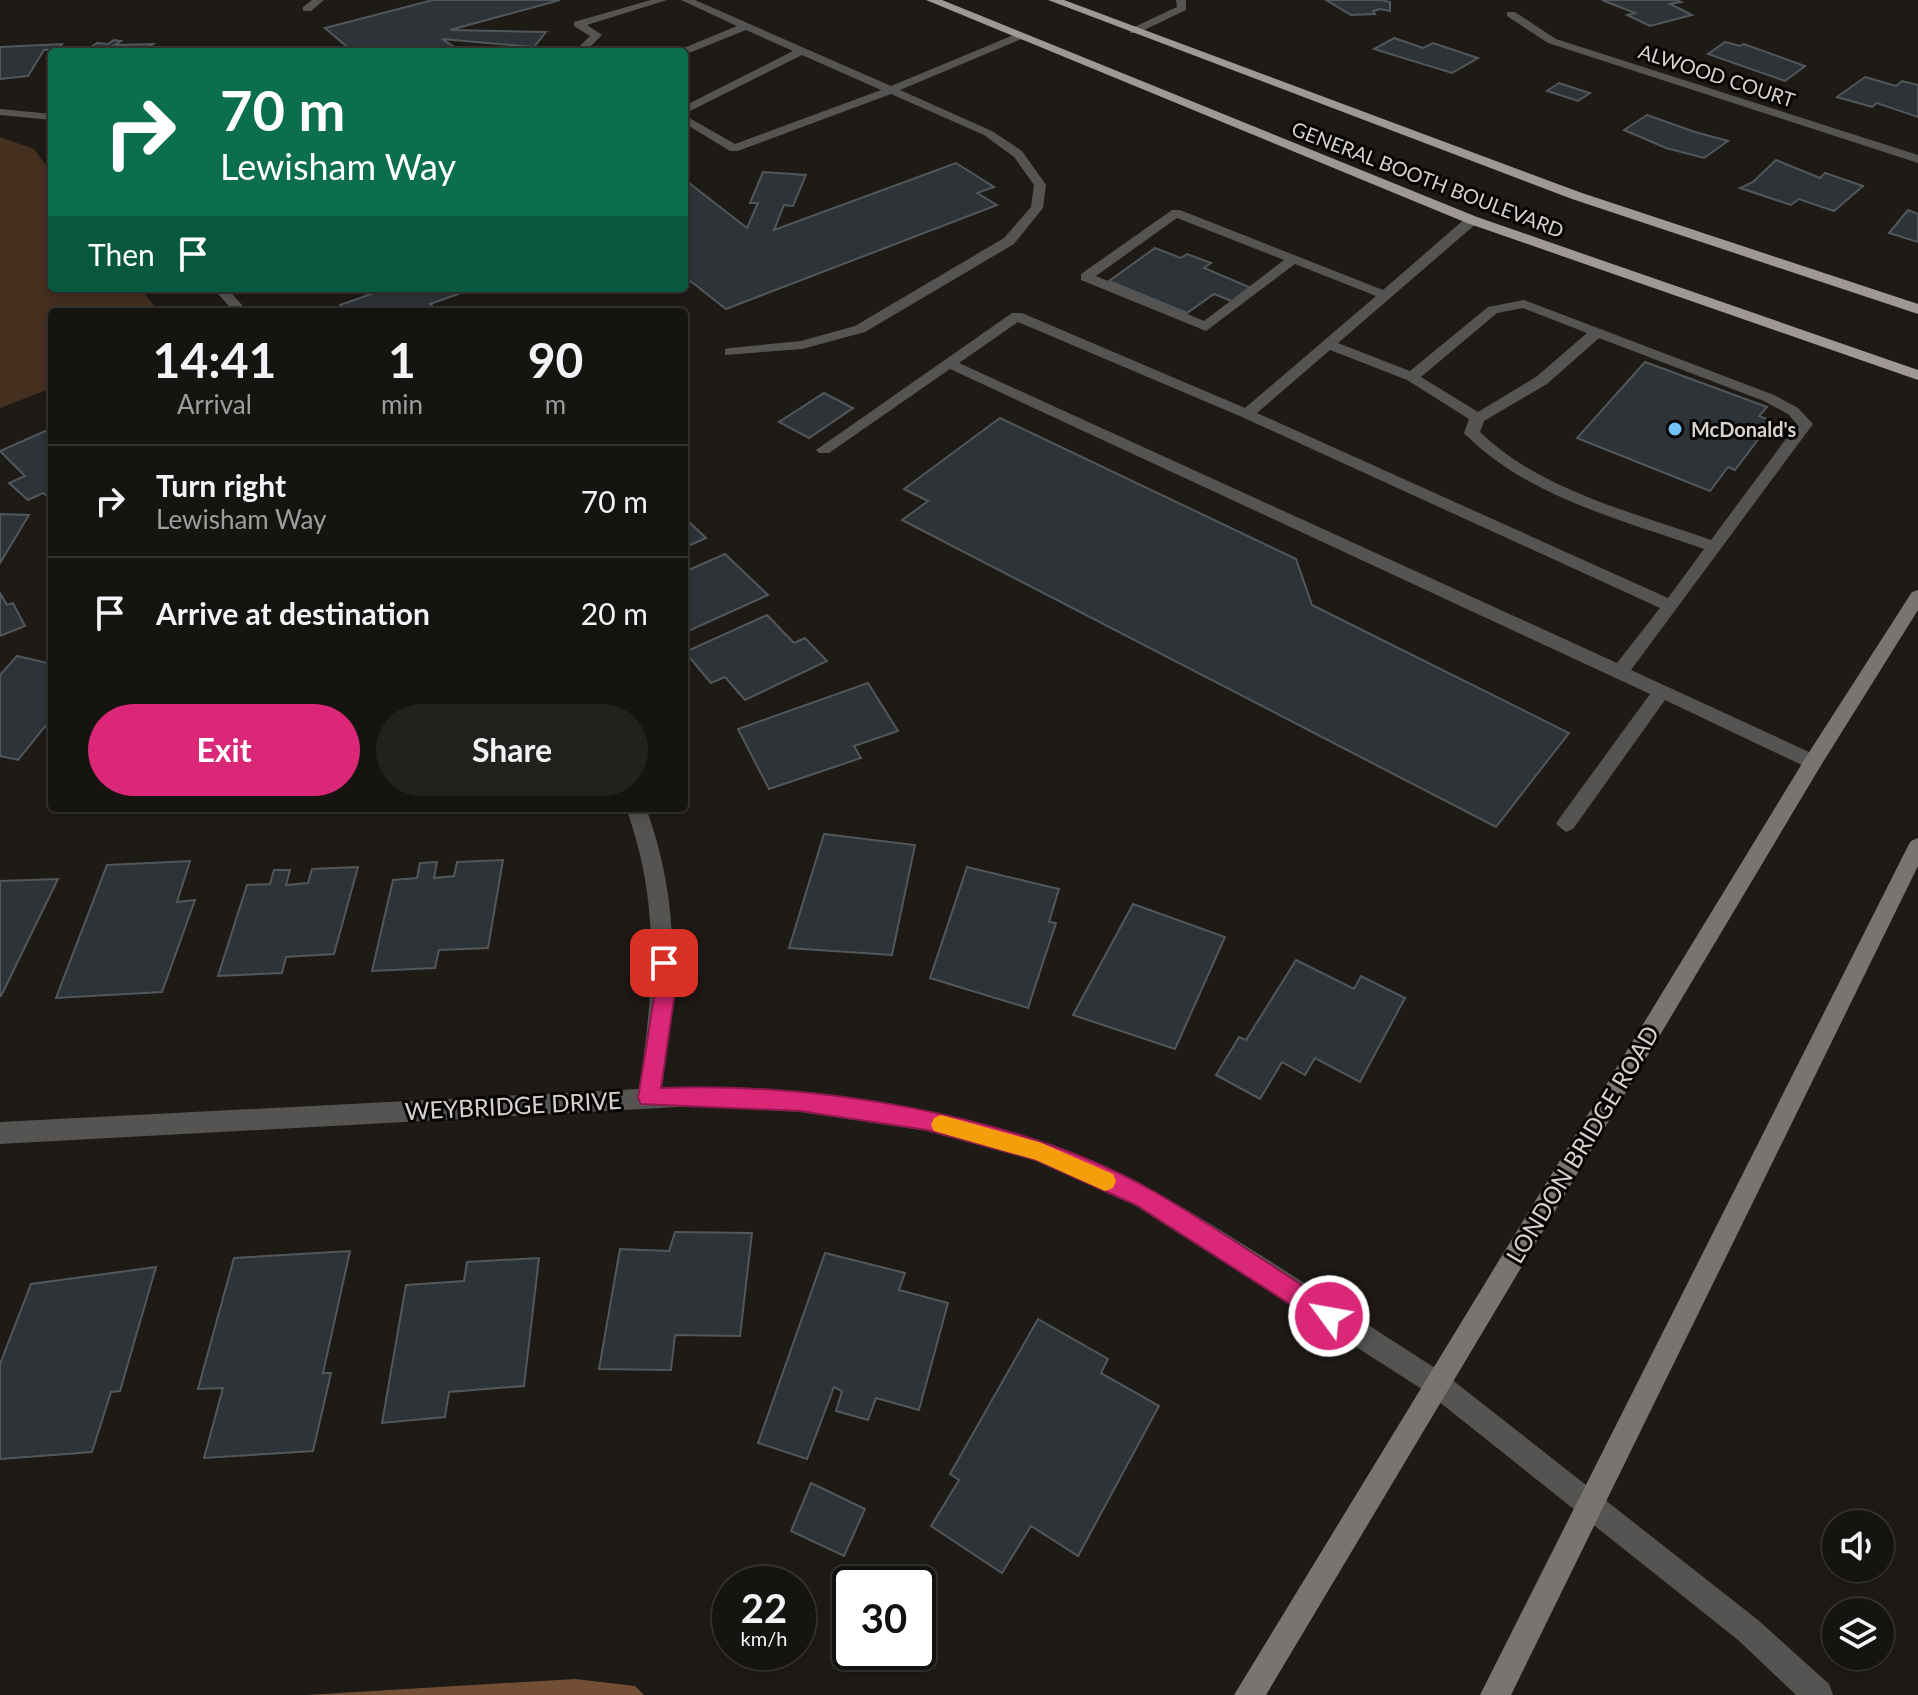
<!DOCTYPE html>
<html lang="en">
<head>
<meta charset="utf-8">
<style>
	:root { --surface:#161410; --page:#23211e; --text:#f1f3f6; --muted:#9e9e9f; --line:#353330; --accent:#db2777 }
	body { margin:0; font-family:Lato,sans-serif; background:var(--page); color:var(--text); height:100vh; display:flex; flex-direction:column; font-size:30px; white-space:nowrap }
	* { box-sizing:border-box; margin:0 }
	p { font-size:26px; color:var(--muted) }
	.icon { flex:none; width:44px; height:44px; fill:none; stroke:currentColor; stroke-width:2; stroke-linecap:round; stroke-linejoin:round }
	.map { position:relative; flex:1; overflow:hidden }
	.sheet { position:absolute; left:48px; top:308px; width:640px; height:504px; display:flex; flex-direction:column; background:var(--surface); border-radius:8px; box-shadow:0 4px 12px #0003,0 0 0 2px var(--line) }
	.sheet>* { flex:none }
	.top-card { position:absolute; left:48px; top:48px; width:640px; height:244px; border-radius:8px; box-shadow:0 4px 12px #0003,0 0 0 2px var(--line); background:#0b6e4f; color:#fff; overflow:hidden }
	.buttons { position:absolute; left:1822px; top:1510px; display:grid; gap:16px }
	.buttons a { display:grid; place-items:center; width:72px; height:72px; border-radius:50%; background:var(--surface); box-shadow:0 4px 12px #0003,0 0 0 2px var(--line); font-size:40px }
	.speed { position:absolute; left:712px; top:1566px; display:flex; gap:16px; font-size:40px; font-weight:700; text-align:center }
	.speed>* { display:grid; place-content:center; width:104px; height:104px; border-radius:50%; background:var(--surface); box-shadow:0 4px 12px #0003,0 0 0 2px var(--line); line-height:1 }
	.speed small { font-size:20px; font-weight:400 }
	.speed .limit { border:4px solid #111; border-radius:12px; background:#fff; color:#111 }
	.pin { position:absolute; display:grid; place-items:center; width:68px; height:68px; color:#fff; margin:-34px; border-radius:16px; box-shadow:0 4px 12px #0006 }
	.me { position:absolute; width:88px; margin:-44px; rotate:302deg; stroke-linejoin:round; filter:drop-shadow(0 0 6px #0008) }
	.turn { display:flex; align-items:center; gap:28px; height:168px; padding:0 40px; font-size:36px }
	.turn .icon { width:104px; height:104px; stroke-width:2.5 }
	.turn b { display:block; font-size:56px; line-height:68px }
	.then { display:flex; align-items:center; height:76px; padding:0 40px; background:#0003; gap:16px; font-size:30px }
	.eta { display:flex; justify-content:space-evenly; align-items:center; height:136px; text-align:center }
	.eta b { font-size:48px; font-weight:700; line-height:56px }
	.primary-button { display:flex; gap:16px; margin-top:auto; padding:16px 40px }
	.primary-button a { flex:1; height:92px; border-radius:48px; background:var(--accent); color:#fff; font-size:32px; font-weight:700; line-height:92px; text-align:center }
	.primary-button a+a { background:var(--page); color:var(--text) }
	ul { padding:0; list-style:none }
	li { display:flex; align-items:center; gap:24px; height:112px; padding:0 40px; border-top:2px solid var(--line) }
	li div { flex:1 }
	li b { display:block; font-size:30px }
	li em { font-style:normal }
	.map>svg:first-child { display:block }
</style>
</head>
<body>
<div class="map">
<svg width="1918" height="1695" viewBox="0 0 1918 1695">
	<rect width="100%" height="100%" fill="#1e1a16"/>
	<path fill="#452f1f" d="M0,137L34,149L52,173V288H140L159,312H52V388L0,408Z"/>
	<path fill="#714e34" d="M575,1679L635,1686L644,1695H306Z"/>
	<g fill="#2d3336" stroke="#51575b" stroke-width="2">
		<path d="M433,0H560L450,30L546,32L534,47L442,39L462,52H353L325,28Z"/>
		<path d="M1326,0H1381L1390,2V11L1380,9L1373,11L1375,14L1351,15Z"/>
		<path d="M1602,0H1677L1681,2L1670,4L1692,15L1650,26L1627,15L1635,13Z"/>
		<path d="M1394,38L1423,48L1433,43L1478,58L1452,73L1374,49Z"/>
		<path d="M114,40L121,41L115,45L153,44L143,52H84L97,43L108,44Z"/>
		<path d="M1725,42L1740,46L1744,44L1805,66L1785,81L1708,54Z"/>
		<path d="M62,44L59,49L44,50L28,76L0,79V47Z"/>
		<path d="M1865,77L1896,86L1902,81L1918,85V117L1877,103L1872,107L1837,97Z"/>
		<path d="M1559,83L1571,87L1590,93L1578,101L1547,91Z"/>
		<path d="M1647,115L1695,132L1728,141L1704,158L1666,148L1624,130Z"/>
		<path d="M1776,160L1820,178L1825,173L1863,186L1834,211L1799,199L1791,205L1740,188L1753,182Z"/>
		<path d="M956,163L994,187L977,193L997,205L726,309L684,276V179L747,228L758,203H750L763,172L806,175L793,206L784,205L774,230Z"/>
		<path d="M1908,210L1918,214V242L1889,233Z"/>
		<path d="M1155,248L1181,258L1187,254L1211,263L1204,268L1256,290L1239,304L1214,294L1187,313L1109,281Z"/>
		<path d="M388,288H456L461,293L430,304L435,309L425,312H346L340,305Z"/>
		<path d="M1645,362L1767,407L1759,416L1772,421L1735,470L1728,467L1710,491L1577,438Z"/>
		<path d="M824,393L853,408L809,438L779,422Z"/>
		<path d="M1000,418L1296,559L1312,605L1569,733L1496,827L902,520L928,501L904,489Z"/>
		<path d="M52,428V497L49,498L43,493L28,500L9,483L25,476L0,451Z"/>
		<path d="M0,514L29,515L0,563Z"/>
		<path d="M684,517L706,538L684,548Z"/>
		<path d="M725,554L768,595L684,633V572Z"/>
		<path d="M0,593L7,605L13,603L25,626L0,636Z"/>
		<path d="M767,615L794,643L805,638L827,661L745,700L725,677L711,683L685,652Z"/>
		<path d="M17,656L52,664V718L18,760L0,756V675Z"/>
		<path d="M868,683L898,731L854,746L861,758L769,789L738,729Z"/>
		<path d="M824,834L915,845L892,955L789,948Z"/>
		<path d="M503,860L488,948L439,950L435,968L372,971L393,880L417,878L420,863L437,862L434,878L454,876L457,862Z"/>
		<path d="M190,861L177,902L195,900L162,992L56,998L107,865Z"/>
		<path d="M358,867L334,954L286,957L282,973L218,976L247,885L270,884L274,870H290L286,885L308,883L312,869Z"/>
		<path d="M967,867L1059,889L1049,922L1056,923L1028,1008L930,978Z"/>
		<path d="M58,879L1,996H0V881Z"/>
		<path d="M1133,904L1225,937L1175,1049L1073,1015Z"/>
		<path d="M1296,960L1354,989L1361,976L1405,998L1360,1082L1315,1058L1305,1075L1282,1062L1260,1099L1216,1075L1239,1037L1246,1040Z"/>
		<path d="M675,1232L752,1233L740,1336L675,1335L671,1370L599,1369L620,1249L669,1251Z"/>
		<path d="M350,1251L323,1373H331L313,1451L204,1458L223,1388L198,1389L234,1258Z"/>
		<path d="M825,1253L905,1273L899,1290L948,1303L919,1410L876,1398L868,1420L836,1411L842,1391L834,1387L807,1459L758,1443Z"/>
		<path d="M539,1258L524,1386L449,1392L445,1417L382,1423L406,1285L464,1281L467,1262Z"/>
		<path d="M156,1267L120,1391L111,1392L92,1452L0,1459V1364L31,1284Z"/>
		<path d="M1038,1319L1108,1359L1101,1373L1159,1406L1078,1556L1031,1526L1002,1573L931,1526L959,1480L950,1474Z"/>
		<path d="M811,1483L865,1509L844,1556L791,1531Z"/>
	</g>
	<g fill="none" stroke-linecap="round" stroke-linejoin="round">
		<g fill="#565452" fill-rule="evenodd">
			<path d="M312,0H324L311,11H303V7Z"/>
			<path d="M651,0H667L587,25L602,35L585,52H574L590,36L574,26V22Z"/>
			<path d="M681,0H695L891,86L1016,34H1024V38L900,90L992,131L1022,151L1046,185L1043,208L1014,244L865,332L802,349L725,355V349L730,348L801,341L855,326L1004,238L1031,207L1034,185L1014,157L984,135L891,94L738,151H730L684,123V115L735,144L881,90L802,55L684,114V106L793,51L746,30L684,55V52H678L679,50L737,26Z"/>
			<path d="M1176,0H1186V10L1138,33H1130V29L1177,7Z"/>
			<path d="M1172,210H1180L1383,290L1467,217H1477V223L1338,343L1410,371L1488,307L1524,300L1774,395L1798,408L1813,424L1631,670L1820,757L1823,762L1820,767H1806L1665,700L1573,829L1566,832L1556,824L1559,819L1650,694L950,369L829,453H819L816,450L1012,313H1022L1245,408L1376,296L1295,264L1206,331L1081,280V274ZM1177,218L1284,260L1204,321L1096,276ZM1523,308L1587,333L1536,377L1478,412L1421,377L1497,313ZM1018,322L1242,417L1660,608L1617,663L959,363ZM1599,338L1764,401L1788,414L1797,424L1711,540C1633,512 1541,491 1480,432L1484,421L1547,384ZM1330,350L1407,380L1469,419L1464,433L1467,436C1530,498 1623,520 1704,549L1668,598L1257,413Z"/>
			<path d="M1437,1371L1446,1375L1758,1620L1829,1684L1833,1695H1796L1738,1640L1428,1393L1424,1384L1428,1375Z"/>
		</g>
		<g fill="#565452" fill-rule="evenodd">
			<path d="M1507,12H1515L1556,39L1918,155V163L1548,43L1507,16Z"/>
			<path d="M0,109L52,114V120L0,115Z"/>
			<path d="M213,288H227L248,312H234Z"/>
			<path d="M626,808H646C681,904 676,988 662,1088C816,1080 1019,1115 1154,1191C1254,1247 1349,1314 1446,1375L1450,1384L1446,1393L1437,1397L1428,1393L1136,1206L1036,1161L927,1131L800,1112L696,1106L0,1144V1122L639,1089C654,989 661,905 626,808Z"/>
		</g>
		<g fill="#787471" fill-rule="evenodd">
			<path d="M1918,590V610L1820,767L1266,1695H1234L1806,757L1912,592Z"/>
			<path d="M1918,838V866L1511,1695H1480L1908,846L1911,841Z"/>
		</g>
		<g fill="#9f9895" fill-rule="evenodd">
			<path d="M926,0H942L1477,217L1918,370V380L1467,223Z"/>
			<path d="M1048,0H1064L1582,193L1918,304V314L1572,199Z"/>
		</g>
	</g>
	<path fill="#db2777" stroke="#8e194d" stroke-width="2" d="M664,955L674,963L675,992L661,1088C816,1082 1016,1114 1153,1191C1216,1227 1276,1269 1337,1308L1341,1316L1337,1324L1329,1327L1321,1324L1136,1205L1036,1160L927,1130L800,1111L641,1104L638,1098L655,992L654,963Z"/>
	<path fill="#f59e0b" d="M941,1115L1039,1142L1113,1174L1116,1181L1113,1188L1105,1191L1036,1160L934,1131L931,1125L934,1118Z"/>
	<circle fill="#73c1f6" stroke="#070504" stroke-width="3" cx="1675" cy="429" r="8"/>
	<g text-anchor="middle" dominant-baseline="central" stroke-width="6" stroke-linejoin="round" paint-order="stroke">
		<g font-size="20" fill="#d6d2d0" stroke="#070504">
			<text transform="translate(1717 75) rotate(18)">ALWOOD COURT</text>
			<text transform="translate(1428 179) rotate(21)">GENERAL BOOTH BOULEVARD</text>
		</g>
		<g font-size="20" font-weight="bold" fill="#d6d2d0" stroke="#070504" text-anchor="start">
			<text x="1691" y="429">McDonald's</text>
		</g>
		<g font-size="24" fill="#d6d2d0" stroke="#070504">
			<text transform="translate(513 1105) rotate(-3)">WEYBRIDGE DRIVE</text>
			<text transform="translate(1582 1144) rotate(-59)">LONDON BRIDGE ROAD</text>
		</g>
	</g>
</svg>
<div class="buttons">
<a><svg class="icon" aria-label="sound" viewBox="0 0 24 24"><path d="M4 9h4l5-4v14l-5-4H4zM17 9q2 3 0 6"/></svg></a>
<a><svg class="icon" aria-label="layers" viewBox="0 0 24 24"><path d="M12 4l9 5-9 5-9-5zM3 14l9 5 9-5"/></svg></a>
</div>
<div class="speed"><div>22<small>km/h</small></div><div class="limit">30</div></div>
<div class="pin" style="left:664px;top:963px;background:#d93025"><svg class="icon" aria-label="arrive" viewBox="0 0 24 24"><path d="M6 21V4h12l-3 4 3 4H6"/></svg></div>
<svg class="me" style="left:1329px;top:1316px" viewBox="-20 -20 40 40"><circle r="17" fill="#db2777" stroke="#fff" stroke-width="3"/><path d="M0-11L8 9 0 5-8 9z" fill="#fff"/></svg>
<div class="top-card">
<div class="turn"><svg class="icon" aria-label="right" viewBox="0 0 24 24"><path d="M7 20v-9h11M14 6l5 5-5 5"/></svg><div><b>70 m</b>Lewisham Way</div></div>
<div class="then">Then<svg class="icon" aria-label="arrive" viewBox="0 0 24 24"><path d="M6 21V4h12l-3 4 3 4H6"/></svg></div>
</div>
<section class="sheet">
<div class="eta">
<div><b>14:41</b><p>Arrival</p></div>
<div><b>1</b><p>min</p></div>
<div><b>90</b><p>m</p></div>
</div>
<ul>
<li><svg class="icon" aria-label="right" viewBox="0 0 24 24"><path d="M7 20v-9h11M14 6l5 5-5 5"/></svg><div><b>Turn right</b><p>Lewisham Way</p></div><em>70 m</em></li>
<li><svg class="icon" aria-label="arrive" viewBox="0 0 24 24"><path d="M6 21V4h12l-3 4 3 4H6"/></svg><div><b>Arrive at destination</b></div><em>20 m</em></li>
</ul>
<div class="primary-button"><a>Exit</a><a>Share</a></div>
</section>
</div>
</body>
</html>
